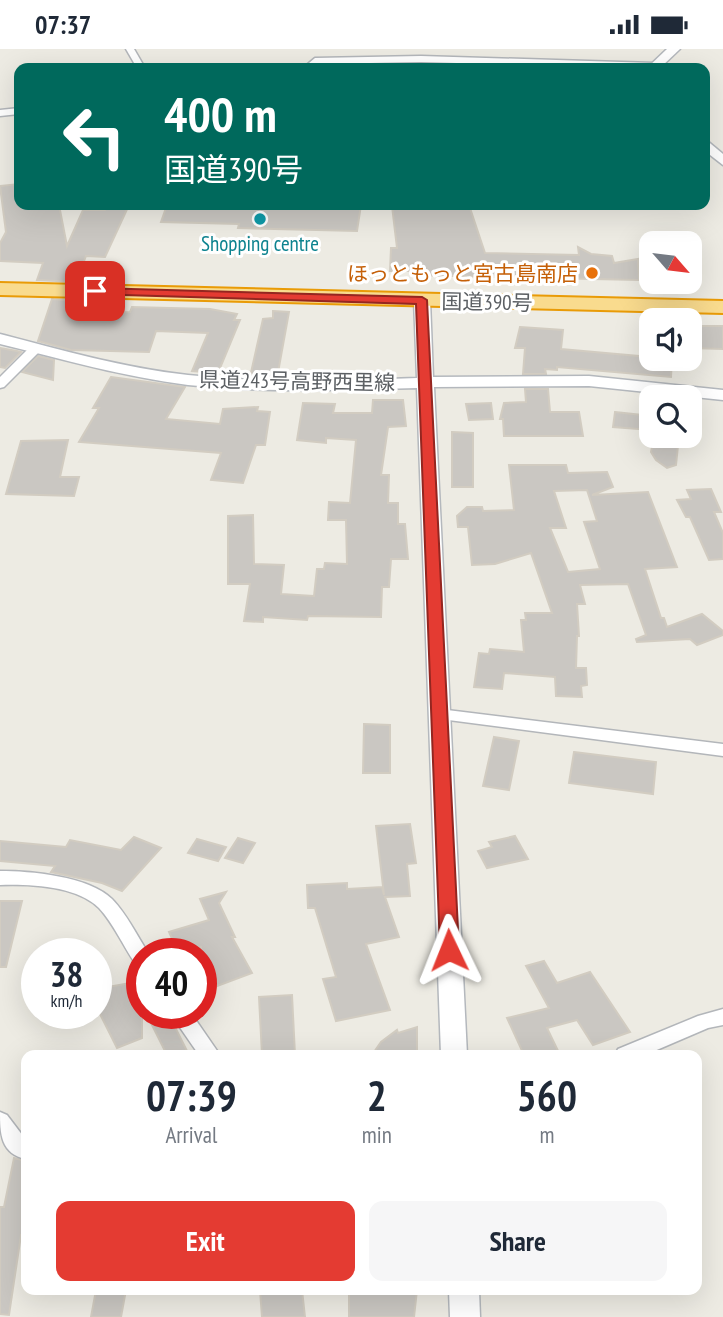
<!DOCTYPE html>
<html lang="en">
<head>
<meta charset="utf-8">
<style>
	:root { --surface:#fff; --page:#f6f6f7; --text:#1f2937; --muted:#747a83; --accent:#e43b32 }
	body { margin:0; font-family:"PT Sans Narrow","Noto Sans JP",sans-serif; background:var(--page); color:var(--text); height:100vh; display:flex; flex-direction:column; font-size:26px; white-space:nowrap }
	* { box-sizing:border-box; margin:0 }
	p { font-size:23px; color:var(--muted) }
	.icon { flex:none; width:38px; height:38px; fill:none; stroke:currentColor; stroke-width:2; stroke-linecap:round; stroke-linejoin:round }
	.map { position:relative; flex:1; overflow:hidden }
	.details { position:absolute; left:21px; top:1001px; width:681px; height:245px; display:flex; flex-direction:column; background:var(--surface); border-radius:14px; box-shadow:0 7px 28px #0002 }
	.details>* { flex:none }
	.guide { position:absolute; left:14px; top:14px; width:696px; height:147px; border-radius:14px; box-shadow:0 7px 28px #0002; background:#00695c; color:#fff; overflow:hidden }
	.needle { width:46px; rotate:118deg }
	.controls { position:absolute; left:639px; top:182px; display:grid; gap:14px }
	.controls a { display:grid; place-items:center; width:63px; height:63px; border-radius:14px; background:var(--surface); box-shadow:0 7px 28px #0002; font-size:35px }
	.speed { position:absolute; left:21px; top:889px; display:flex; gap:14px; font-size:35px; font-weight:700; text-align:center }
	.speed>* { display:grid; place-content:center; width:91px; height:91px; border-radius:50%; background:var(--surface); box-shadow:0 7px 28px #0002; line-height:1 }
	.speed small { font-size:18px; font-weight:400 }
	.speed .limit { border:10px solid #d22; background:#fff; color:#111 }
	.pin { position:absolute; display:grid; place-items:center; width:60px; height:60px; color:#fff; margin:-30px; border-radius:14px; box-shadow:0 4px 10px #0006 }
	.me { position:absolute; width:77px; margin:-38px; rotate:358deg; stroke-linejoin:round; filter:drop-shadow(0 0 5px #0008) }
	.turn { display:flex; align-items:center; gap:24px; height:147px; padding:0 35px; font-size:32px }
	.turn .icon { width:91px; height:91px; stroke-width:2.5 }
	.turn b { display:block; font-size:49px; line-height:60px }
	.eta { display:flex; justify-content:space-evenly; align-items:center; height:119px; text-align:center }
	.eta b { font-size:42px; font-weight:700; line-height:49px }
	.action { display:flex; gap:14px; margin-top:auto; padding:14px 35px }
	.action a { flex:1; height:80px; border-radius:14px; background:var(--accent); color:#fff; font-size:28px; font-weight:700; line-height:80px; text-align:center }
	.action a+a { background:var(--page); color:var(--text) }
	.status { display:flex; justify-content:space-between; align-items:center; height:49px; padding:0 35px; background:var(--surface); direction:ltr }
	.status svg { height:19px; fill:currentColor }
	.map>svg:first-child { display:block }
</style>
</head>
<body>
<div class="status"><b>07:37</b><svg viewBox="0 0 49 12"><path d="M0 12V9h3v3zM5 12V6h3v6zM10 12V3h3v9zM15 12V0h3v12zM26 1h20v11H26zM47 4h2v5h-2z"/></svg></div>
<div class="map">
<svg width="723" height="1268" viewBox="0 0 723 1268">
	<rect width="100%" height="100%" fill="#edebe3"/>
	<g fill="#cac7c2" stroke="#d2ccc1" stroke-width="2" fill-rule="evenodd">
		<path d="M19,135V156H59L67,197L83,161H105L107,156H129L105,208L86,207L76,233L37,231L43,214L0,212V194L6,183L0,137Z"/>
		<path d="M167,156H361L357,182L238,179L239,175L161,173Z"/>
		<path d="M469,156L485,204L579,206L578,198L591,205L612,207L614,214L638,210L639,231L410,226V222H390L391,199H397L392,157Z"/>
		<path d="M52,250L75,252L72,265L130,263L132,258L210,260L237,265L234,271H240L218,324L192,322L208,284L156,282L149,303L71,301L38,292Z"/>
		<path d="M273,262L289,263L277,329L250,328L263,270L273,269Z"/>
		<path d="M690,277H723V300L690,299Z"/>
		<path d="M520,278L563,281L561,300L672,310L671,328L557,318V321L545,320L546,325H523L525,299H515Z"/>
		<path d="M0,299L17,302L21,303L5,319L0,318Z"/>
		<path d="M38,307L54,311L53,331L22,323Z"/>
		<path d="M111,328L185,338L166,370L220,375L223,360L258,358L257,362L270,363L265,396H256L243,434L211,431L221,404L79,393L99,359H93Z"/>
		<path d="M525,340H548L550,363H579L583,387H504L503,370H500L504,354L526,353Z"/>
		<path d="M373,351H403L406,377L388,378L381,426H389L388,454H398V475H405L408,510H391L389,538H382L381,568L308,567L307,571L263,568V573L244,572L250,535H228V467L253,466L254,515L284,516L281,545L314,547L317,520H324L325,514L347,515L346,471H328L329,453L350,454L356,391L326,389V394L297,391L303,354L335,355L333,364H372Z"/>
		<path d="M491,354L493,370L469,371L466,355Z"/>
		<path d="M615,363L651,367V381L613,378Z"/>
		<path d="M452,383L473,384V438H452Z"/>
		<path d="M654,387H679L676,416L667,419L656,411L651,403Z"/>
		<path d="M68,391L60,428H79L74,447L6,445L21,392Z"/>
		<path d="M509,416H566L568,424L607,423L613,438L592,446L648,443L677,518L645,520L661,569H664L667,578L702,565L723,582V586L697,596L690,590L637,593L636,590L646,586L628,535L580,536L585,555H577L579,587H577L576,619H586L587,636L581,637L582,648L556,647L555,628L504,624L502,640L474,638L479,604L489,605L490,600L524,603L521,571H526L525,564H552L531,504L495,515L472,516L468,478H458L457,467L467,458H482L483,462L514,461ZM587,441L597,472L584,473L600,520L568,523L550,479H566L554,442Z"/>
		<path d="M711,440L721,463H714L723,484V510L709,511L690,468H686L677,451L691,450L687,441Z"/>
		<path d="M364,675L390,676V724H363Z"/>
		<path d="M494,688L519,692L509,741L483,737Z"/>
		<path d="M574,703L656,713L653,745L569,734Z"/>
		<path d="M410,775L416,814L407,815L410,847L385,848L399,888L366,895L390,961L336,972L323,930L336,928L315,859H308L307,836L347,834V840L382,838L384,846L376,777Z"/>
		<path d="M515,787L528,810L487,819L478,802L492,798L489,793Z"/>
		<path d="M134,788L161,799L122,842L102,834L51,823L55,817L0,812V792L66,798L70,791L121,801Z"/>
		<path d="M238,789L255,794L243,814L225,809Z"/>
		<path d="M197,790L226,798L218,812L188,804Z"/>
		<path d="M226,843L219,854L235,888H232L252,924L201,943V898L179,905L169,883L209,871L200,850Z"/>
		<path d="M0,852H22L6,918H0Z"/>
		<path d="M544,912L557,934L590,923L630,983L593,996L577,971L547,979L560,1006H524L507,969L549,959L526,917Z"/>
		<path d="M142,932V989L117,999L96,957V940Z"/>
		<path d="M292,946L295,1006H262L259,948Z"/>
		<path d="M146,964H168L189,1006H167Z"/>
		<path d="M417,978V1006H372L381,993L397,981L398,984Z"/>
		<path d="M14,1109L26,1112V1186H21L9,1266L0,1265V1158H4Z"/>
		<path d="M96,1241H126L121,1268H91Z"/>
		<path d="M260,1241H302L305,1268H262Z"/>
		<path d="M366,1241H417L414,1268H349V1245Z"/>
	</g>
	<g fill="none" stroke-linecap="round" stroke-linejoin="round">
		<g stroke="#b3b6ba" stroke-width="3">
			<g id="street">
				<path d="M126,0H134L145,19H137Z"/>
				<path d="M421,7L654,14L658,17L640,19L421,13L317,15L312,19H303L315,9Z"/>
				<path d="M19,59V65L0,67V61Z"/>
				<path d="M36,295L42,299L40,302L4,338L0,339V328L32,296Z"/>
				<path d="M439,660L723,695V707L433,669L431,665L433,661Z"/>
				<path d="M0,822C30,822 89,827 112,850C127,865 137,887 149,905H142V916L135,914C123,897 114,875 99,859C77,837 30,835 0,836Z"/>
				<path d="M723,960V976L708,979L645,1006H615L618,1000L698,967Z"/>
				<path d="M170,964H191L220,1006H199Z"/>
				<path d="M0,1063L7,1066L26,1091V1110C1,1105 0,1085 0,1063Z"/>
			</g>
		</g>
		<g stroke="#b4b8bd" stroke-width="3">
			<g id="secondary">
				<path d="M667,0H680L660,19H647Z"/>
				<path d="M705,90L723,105V116L705,102Z"/>
				<path d="M422,246L430,251L433,328L589,327L723,341V351L589,337L434,338L467,1006H441L417,339C341,341 264,344 188,336C124,328 62,310 0,295V285C62,301 124,319 188,326C264,334 341,332 417,329L414,251Z"/>
				<path d="M449,1241H479L480,1268H450Z"/>
			</g>
		</g>
		<g stroke="#e99b07" stroke-width="4">
			<path id="highway" d="M0,234L723,252V264L0,246Z"/>
		</g>
		<use href="#street" fill="#fff" fill-rule="evenodd"/>
		<use href="#secondary" fill="#fff" fill-rule="evenodd"/>
		<use href="#highway" fill="#f9db8e" fill-rule="evenodd"/>
	</g>
	<path fill="#e43b32" stroke="#942620" stroke-width="2" d="M95,239L422,248L427,251L459,901L456,906L449,908L442,906L440,901L416,255L91,245V240Z"/>
	<circle fill="#0f9aa8" stroke="#fff" stroke-width="2.5" cx="260" cy="170" r="7"/>
	<circle fill="#e8710a" stroke="#fff" stroke-width="2.5" cx="592" cy="224" r="7"/>
	<g text-anchor="middle" dominant-baseline="central" stroke-width="6" stroke-linejoin="round" paint-order="stroke">
		<g font-size="21" fill="#0d838f" stroke="#fff">
			<text x="260" y="194">Shopping centre</text>
		</g>
		<g font-size="21" fill="#c56008" stroke="#fff" text-anchor="end">
			<text x="578" y="224">ほっともっと宮古島南店</text>
		</g>
		<g font-size="21" fill="#5b5f63" stroke="#fff">
			<text transform="translate(487 253) rotate(1)">国道390号</text>
			<text transform="translate(297 332) rotate(1)">県道243号高野西里線</text>
		</g>
	</g>
</svg>
<div class="controls">
<a><svg class="needle" viewBox="-14 -14 28 28"><path d="M0-13l5 13h-10z" fill="#e53935"/><path d="M0 13l5-13h-10z" fill="#747a83"/></svg></a>
<a><svg class="icon" aria-label="sound" viewBox="0 0 24 24"><path d="M4 9h4l5-4v14l-5-4H4zM17 9q2 3 0 6"/></svg></a>
<a><svg class="icon" aria-label="search" viewBox="0 0 24 24"><circle cx="10" cy="10" r="6"/><path d="M15 15l6 6"/></svg></a>
</div>
<div class="speed"><div>38<small>km/h</small></div><div class="limit">40</div></div>
<div class="pin" style="left:95px;top:242px;background:#d93025"><svg class="icon" aria-label="arrive" viewBox="0 0 24 24"><path d="M6 21V4h12l-3 4 3 4H6"/></svg></div>
<svg class="me" style="left:449px;top:901px" viewBox="-20 -20 40 40"><path d="M0-17L14 15 0 8-14 15z" fill="#e43b32" stroke="#fff" stroke-width="4"/></svg>
<div class="guide">
<div class="turn"><svg class="icon" aria-label="left" viewBox="0 0 24 24"><path d="M17 20v-9H6M10 6l-5 5 5 5"/></svg><div><b>400 m</b>国道390号</div></div>
</div>
<section class="details">
<div class="eta">
<div><b>07:39</b><p>Arrival</p></div>
<div><b>2</b><p>min</p></div>
<div><b>560</b><p>m</p></div>
</div>
<div class="action"><a>Exit</a><a>Share</a></div>
</section>
</div>
</body>
</html>
